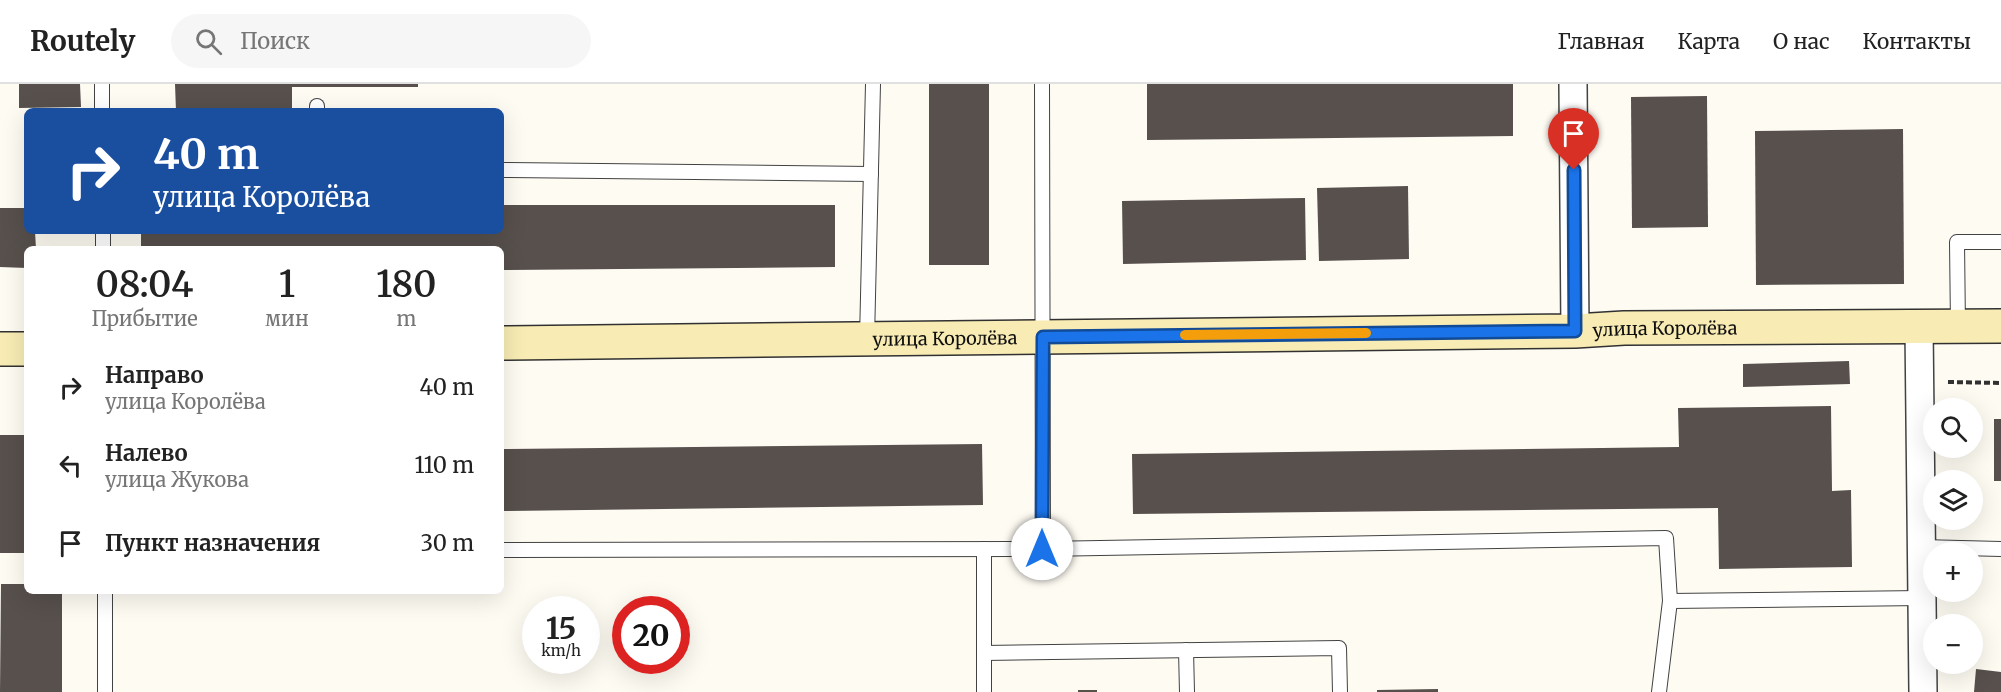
<!DOCTYPE html>
<html lang="ru">
<head>
<meta charset="utf-8">
<style>
	:root { --surface:#fff; --page:#f6f6f6; --text:#222; --muted:#767676; --line:#e0e0e0 }
	body { margin:0; font-family:Merriweather,serif; background:var(--page); color:var(--text); height:100vh; display:flex; flex-direction:column; font-size:22px; white-space:nowrap }
	* { box-sizing:border-box; margin:0 }
	p { font-size:20px; color:var(--muted) }
	.icon { flex:none; width:33px; height:33px; fill:none; stroke:currentColor; stroke-width:2; stroke-linecap:round; stroke-linejoin:round }
	.map { position:relative; flex:1; overflow:hidden }
	.side { position:absolute; left:24px; top:162px; width:480px; height:348px; display:flex; flex-direction:column; background:var(--surface); border-radius:9px; box-shadow:0 6px 24px #0002 }
	.side>* { flex:none }
	.guide { position:absolute; left:24px; top:24px; width:480px; height:126px; border-radius:9px; box-shadow:0 6px 24px #0002; background:#1a4fa0; color:#fff; overflow:hidden }
	.tools { position:absolute; left:1923px; top:314px; display:grid; gap:12px }
	.tools a { display:grid; place-items:center; width:60px; height:60px; border-radius:50%; background:var(--surface); box-shadow:0 6px 24px #0002; font-size:30px }
	.speed { position:absolute; left:522px; top:512px; display:flex; gap:12px; font-size:30px; font-weight:700; text-align:center }
	.speed>* { display:grid; place-content:center; width:78px; height:78px; border-radius:50%; background:var(--surface); box-shadow:0 6px 24px #0002; line-height:1 }
	.speed small { font-size:15px; font-weight:400 }
	.speed .limit { border:9px solid #d22; background:#fff; color:#111 }
	.pin { position:absolute; display:grid; place-items:center; width:51px; height:51px; color:#fff; margin:-62px -26px; border-radius:50% 50% 50% 0; rotate:-45deg; box-shadow:0 0 6px #0007 }
	.pin .icon { rotate:45deg }
	.me { position:absolute; width:66px; margin:-33px; rotate:0deg; stroke-linejoin:round; filter:drop-shadow(0 0 4px #0008) }
	.turn { display:flex; align-items:center; gap:21px; height:126px; padding:0 30px; font-size:27px }
	.turn .icon { width:78px; height:78px; stroke-width:2.5 }
	.turn b { display:block; font-size:42px; line-height:51px }
	.eta { display:flex; justify-content:space-evenly; align-items:center; height:102px; text-align:center }
	.eta b { font-size:36px; font-weight:600; line-height:42px }
	ul { padding:0; list-style:none }
	li { display:flex; align-items:center; gap:18px; height:78px; padding:0 30px }
	li div { flex:1 }
	li b { display:block; font-size:22px }
	li em { font-style:normal }
	header { display:flex; align-items:center; gap:36px; box-sizing:border-box; height:84px; padding:0 30px; background:var(--surface); border-bottom:2px solid var(--line) }
	header strong { font-size:28px }
	nav { display:flex; gap:33px; margin-inline-start:auto; font-size:21px }
	.search { width:420px; height:54px; background:var(--page); display:flex; align-items:center; gap:15px; box-sizing:border-box; padding:0 21px; border-radius:33px; color:var(--muted); font-size:22px }
	.map>svg:first-child { display:block }
</style>
</head>
<body>
<header>
<strong>Routely</strong>
<div class="search"><svg class="icon" aria-label="search" viewBox="0 0 24 24"><circle cx="10" cy="10" r="6"/><path d="M15 15l6 6"/></svg>Поиск</div>
<nav><a>Главная</a><a>Карта</a><a>О нас</a><a>Контакты</a></nav>
</header>
<div class="map">
<svg width="2001" height="608" viewBox="0 0 2001 608">
	<rect width="100%" height="100%" fill="#fefbf3"/>
	<g fill="#57504d">
		<path d="M19,0H80L81,23L19,24Z"/>
		<path d="M175,0H418V3H292V27H176Z"/>
		<rect x="929" y="0" width="60" height="181"/>
		<path d="M1147,0H1513V52L1147,56Z"/>
		<path d="M1707,12L1708,143L1632,144L1631,13Z"/>
		<path d="M1903,45L1904,200L1756,201L1755,47Z"/>
		<path d="M1408,102L1409,175L1319,177L1317,104Z"/>
		<path d="M1305,114L1306,176L1123,180L1122,117Z"/>
		<path d="M501,121H835V183L501,186V165H141V147H501Z"/>
		<path d="M0,124H27V147H35L36,165H27V184L0,183Z"/>
		<path d="M1849,277L1850,300L1743,303V280Z"/>
		<path d="M1831,322L1832,407L1851,406L1852,483L1719,485L1718,424L1133,430L1132,370L1679,363L1678,324Z"/>
		<rect x="1994" y="335" width="7" height="62"/>
		<rect x="0" y="351" width="27" height="118"/>
		<path d="M982,360L983,421L501,427V365Z"/>
		<path d="M1,500H27V507H62V608H0Z"/>
		<path d="M1976,585L2001,588V608H1974Z"/>
		<path d="M1438,605V608H1377V606Z"/>
		<rect x="1078" y="606" width="19" height="2"/>
	</g>
	<g fill="none" stroke-linecap="round" stroke-linejoin="round">
		<g stroke="#424242" stroke-width="16">
			<g id="lane">
				<path d="M102,0V27"/>
				<path d="M317,27V22"/>
				<path d="M501,86L871,90"/>
				<path d="M103,147V165"/>
				<path d="M1958,243L1957,158H2001"/>
				<path d="M867,255L873,0"/>
				<path d="M1921,463L2001,465"/>
				<path d="M984,465V608"/>
				<path d="M1043,465L1666,454L1670,517L1922,514"/>
				<path d="M501,466L1043,465L1042,0"/>
				<path d="M105,507V608"/>
				<path d="M1186,566L1187,608"/>
				<path d="M984,569L1339,564L1340,608"/>
				<path d="M1659,608L1670,517"/>
			</g>
		</g>
		<g stroke="#424242" stroke-width="30">
			<g id="street">
				<path d="M1573,0L1575,247"/>
				<path d="M1919,243L1923,608"/>
			</g>
		</g>
		<g stroke="#313131" stroke-width="36">
			<g id="secondary">
				<path id="s1" d="M501,259L1575,247L1624,244L2001,242"/>
				<path d="M0,265H27"/>
			</g>
		</g>
		<path stroke="#313131" stroke-width="4" stroke-dasharray="6 3" stroke-linecap="butt" d="M1948,298L2001,299"/>
		<use href="#lane" stroke="#fff" stroke-width="14"/>
		<use href="#street" stroke="#fff" stroke-width="27"/>
		<use href="#secondary" stroke="#f8ecb4" stroke-width="33"/>
	</g>
	<g fill="none" stroke-linecap="round" stroke-linejoin="round">
		<g stroke="#114b97" stroke-width="15">
			<path id="route" d="M1042,465L1043,253L1575,247L1574,86"/>
		</g>
		<use href="#route" stroke="#1a73e8" stroke-width="10"/>
		<path stroke="#f59e0b" stroke-width="10" d="M1185,251L1366,249"/>
	</g>
	<g text-anchor="middle" dominant-baseline="central" stroke-width="6" stroke-linejoin="round" paint-order="stroke">
		<g font-size="18" fill="#0f0f0f" stroke="#fff">
			<text stroke="none"><textPath href="#s1" startOffset="1164">улица Королёва</textPath></text>
			<text stroke="none"><textPath href="#s1" startOffset="444">улица Королёва</textPath></text>
		</g>
	</g>
</svg>
<div class="tools">
<a><svg class="icon" aria-label="search" viewBox="0 0 24 24"><circle cx="10" cy="10" r="6"/><path d="M15 15l6 6"/></svg></a>
<a><svg class="icon" aria-label="layers" viewBox="0 0 24 24"><path d="M12 4l9 5-9 5-9-5zM3 14l9 5 9-5"/></svg></a>
<a>+</a>
<a>−</a>
</div>
<div class="speed"><div>15<small>km/h</small></div><div class="limit">20</div></div>
<div class="pin" style="left:1574px;top:86px;background:#d93025"><svg class="icon" aria-label="arrive" viewBox="0 0 24 24"><path d="M6 21V4h12l-3 4 3 4H6"/></svg></div>
<svg class="me" style="left:1042px;top:465px" viewBox="-20 -20 40 40"><circle r="19" fill="#fff"/><path d="M0-13L10 11 0 6-10 11z" fill="#1a73e8"/></svg>
<div class="guide">
<div class="turn"><svg class="icon" aria-label="right" viewBox="0 0 24 24"><path d="M7 20v-9h11M14 6l5 5-5 5"/></svg><div><b>40 m</b>улица Королёва</div></div>
</div>
<section class="side">
<div class="eta">
<div><b>08:04</b><p>Прибытие</p></div>
<div><b>1</b><p>мин</p></div>
<div><b>180</b><p>m</p></div>
</div>
<ul>
<li><svg class="icon" aria-label="right" viewBox="0 0 24 24"><path d="M7 20v-9h11M14 6l5 5-5 5"/></svg><div><b>Направо</b><p>улица Королёва</p></div><em>40 m</em></li>
<li><svg class="icon" aria-label="left" viewBox="0 0 24 24"><path d="M17 20v-9H6M10 6l-5 5 5 5"/></svg><div><b>Налево</b><p>улица Жукова</p></div><em>110 m</em></li>
<li><svg class="icon" aria-label="arrive" viewBox="0 0 24 24"><path d="M6 21V4h12l-3 4 3 4H6"/></svg><div><b>Пункт назначения</b></div><em>30 m</em></li>
</ul>
</section>
</div>
</body>
</html>
